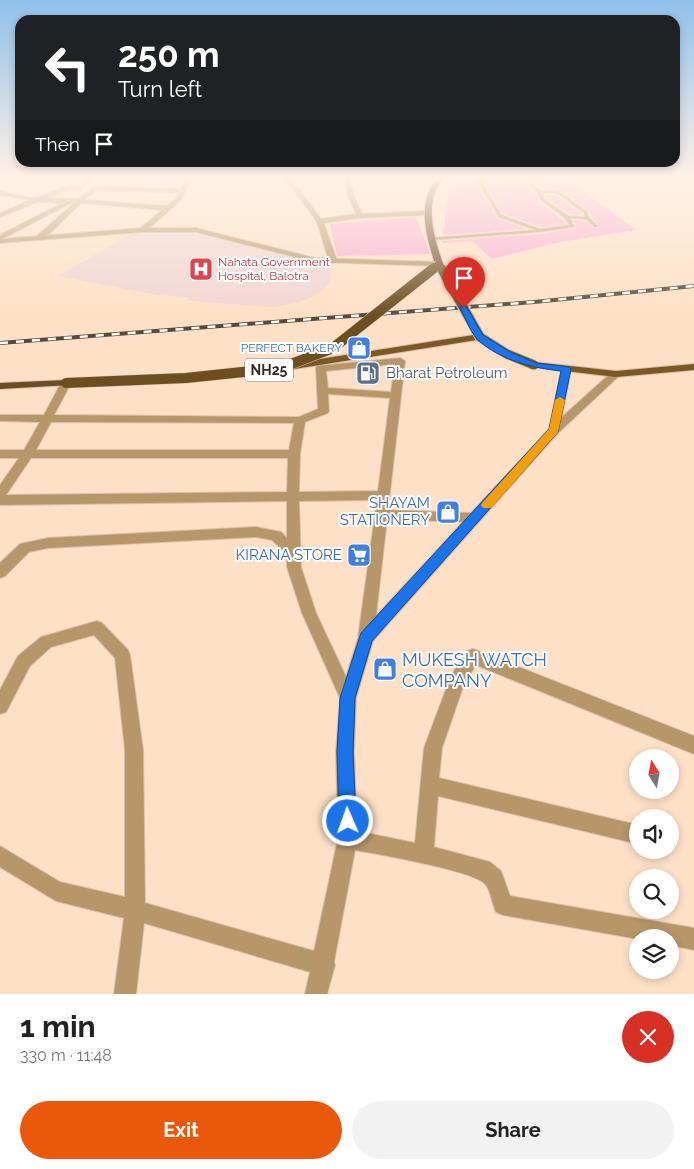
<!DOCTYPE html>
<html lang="en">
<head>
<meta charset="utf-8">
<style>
	:root { --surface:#fff; --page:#f2f2f2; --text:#222; --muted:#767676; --accent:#ea580c }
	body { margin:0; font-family:Raleway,sans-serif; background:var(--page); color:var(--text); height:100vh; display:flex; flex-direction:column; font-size:19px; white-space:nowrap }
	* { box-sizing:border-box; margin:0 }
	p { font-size:16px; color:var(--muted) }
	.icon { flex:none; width:28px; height:28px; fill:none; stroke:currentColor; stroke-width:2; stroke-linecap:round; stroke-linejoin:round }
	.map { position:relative; height:994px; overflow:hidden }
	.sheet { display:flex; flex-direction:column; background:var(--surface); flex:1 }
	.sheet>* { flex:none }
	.banner { position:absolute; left:15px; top:15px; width:665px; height:152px; border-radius:15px; box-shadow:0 2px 8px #0003; background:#202124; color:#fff; overflow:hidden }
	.needle { width:32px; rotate:349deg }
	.controls { position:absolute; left:629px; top:749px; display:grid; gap:10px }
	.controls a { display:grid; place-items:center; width:50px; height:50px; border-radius:50%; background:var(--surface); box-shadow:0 2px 8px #0003; font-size:25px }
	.pin { position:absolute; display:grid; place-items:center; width:42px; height:42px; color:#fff; margin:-51px -21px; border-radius:50% 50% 50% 0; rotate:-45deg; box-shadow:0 0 5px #0007 }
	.pin .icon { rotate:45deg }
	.me { position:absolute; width:55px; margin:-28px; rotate:358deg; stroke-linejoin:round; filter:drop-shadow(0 0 4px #0008) }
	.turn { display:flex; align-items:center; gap:18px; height:105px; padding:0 20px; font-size:22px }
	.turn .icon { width:65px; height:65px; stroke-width:2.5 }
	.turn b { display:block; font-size:35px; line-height:42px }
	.then { display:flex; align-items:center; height:48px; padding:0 20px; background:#0003; gap:10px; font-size:19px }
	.round { display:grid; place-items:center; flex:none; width:52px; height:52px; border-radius:26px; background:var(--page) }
	.summary { display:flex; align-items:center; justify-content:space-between; height:85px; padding:0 20px }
	h1 { font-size:30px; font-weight:700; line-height:38px }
	.button { display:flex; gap:10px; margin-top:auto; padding:10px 20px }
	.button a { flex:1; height:58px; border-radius:30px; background:var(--accent); color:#fff; font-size:20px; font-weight:700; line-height:58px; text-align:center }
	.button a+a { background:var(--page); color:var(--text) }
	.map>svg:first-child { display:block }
</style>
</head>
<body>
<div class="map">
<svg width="694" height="994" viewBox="0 0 694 994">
	<rect width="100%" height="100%" fill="#fee0c6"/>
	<path fill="#f0d5d4" d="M178,231H196L330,262L332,268L330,283L316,295L303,301L275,307L204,302L188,300V297L158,295L58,276L133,233Z"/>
	<g fill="#faaed4">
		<path d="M458,177H473L497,218L527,229L443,235L449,184Z"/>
		<path d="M526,177H564L636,230L560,242L492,259L472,241L442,243L443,241L538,234L573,229L576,226L573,220L585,221L594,228L600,227L591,217L588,210L560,190L542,189Z"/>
		<path d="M484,182H521L536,193L540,202L567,224L540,227L502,213Z"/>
		<path d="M545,195H556L583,215L569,214L546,198Z"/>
		<path d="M416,217L430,254L337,256L330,224Z"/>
	</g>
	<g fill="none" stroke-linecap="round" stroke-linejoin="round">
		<g stroke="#dabfa8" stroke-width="2">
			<path id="service" d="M475,177L480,178H524L541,191H559L587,212L589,218L598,226L595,227L586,219L570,218L574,226L573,227L538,232L430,240V238H431L536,230L499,217ZM481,180H522L538,192L541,200L565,218L570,225L540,229L501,215ZM542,193H557L584,213L585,217L568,216L544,199Z"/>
		</g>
		<g stroke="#dabfa8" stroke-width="2">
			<g id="minor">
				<path d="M89,177H96L87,185H83V183Z"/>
				<path d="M186,177H192L181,200L145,232L138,230L162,210L81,203L43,240H37V236L74,203H71L0,240V235L62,203L38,202L0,217V213L30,200L0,195V191C11,193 28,200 39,197C52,193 69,180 83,188L82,189L67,190L47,198L78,199L94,186L180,189ZM96,190L179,193L176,198L167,206L85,200Z"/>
				<path d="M284,177H290L321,219L356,214L347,194L345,177H351L353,194L362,214L427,211L430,213L427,215L360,218L324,223L337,261L333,263L329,261L317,222Z"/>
				<path d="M400,358L405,361L388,510L471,513L549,429L562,367L566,366L571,369L562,417L612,372L616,371L621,374L558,433L373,641L356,698L354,751L357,831L415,843L424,748L451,676L467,651L473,649L694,736V754L476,665L464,684L442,748L439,778L638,825V844L438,796L434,847L490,862L501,871L510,896L694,928V950L670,945V938H638V939L503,915L496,912C492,904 491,890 485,884C475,871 377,854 355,850L334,962L335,965L327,994H305L310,972L144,923L136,994H114L124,918L56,901L0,867V846L60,882L125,897V750L115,658L94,635L51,647L30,666L6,712L0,714V690L18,656L41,637L97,621L102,623L128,650L130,655L143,750L145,903L314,951L338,839L336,751L340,698L302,613L287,567V554L272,540L256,537L48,548L29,552L5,576L0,578V563L20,544L48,538L256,527L281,532L287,538V501L0,505V485L19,458H0V450H24L40,422L0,421V415H44L61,383L66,380L71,383L54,415L299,417L318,409L316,368L317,366ZM395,364L391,392L328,388L326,371ZM328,394L390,398L378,491L299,492L300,454L305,422L328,413L329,411ZM51,422L294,423L289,450H36ZM31,458H288L287,492L6,495ZM377,500L358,638L346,677L316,613L301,567L299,501ZM387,519L463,522L376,616Z"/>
			</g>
		</g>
		<g stroke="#dabfa8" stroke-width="2">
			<path id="tertiary" d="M142,228H196L315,258L439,262L443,264L439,266L315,262L196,232H142L0,243V239Z"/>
		</g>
		<g stroke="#dabfa8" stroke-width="2">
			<g id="primary">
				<path d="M480,334L483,335V339L288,370L283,367L288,364Z"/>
				<path d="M534,362L616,371L694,364V370L616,377L531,367L529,365Z"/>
			</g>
		</g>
		<g stroke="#dabfa8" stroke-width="2">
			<g id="trunk">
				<path d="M445,177C422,200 434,237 443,264L439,267L435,264C426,235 416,203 438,177Z"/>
				<path d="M66,380L72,383L70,385L0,389V383Z"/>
			</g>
		</g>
		<use href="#service" fill="#b79669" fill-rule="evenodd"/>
		<use href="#minor" fill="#b79669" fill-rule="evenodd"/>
		<use href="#tertiary" fill="#b79669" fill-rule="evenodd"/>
		<use href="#primary" fill="#7b5824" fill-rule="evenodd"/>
		<use href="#trunk" fill="#6d4e21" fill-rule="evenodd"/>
		<g stroke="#58493c" stroke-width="4">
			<path id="rail" d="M0,343L534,302L694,286"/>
		</g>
		<use href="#rail" stroke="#fff" stroke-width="2.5" stroke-dasharray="8" stroke-linecap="butt"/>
		<g stroke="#dabfa8" stroke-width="8" stroke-linecap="butt">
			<path id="primary-bridge-far1" d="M439,264L442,269"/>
		</g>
		<g stroke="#dabfa8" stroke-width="11" stroke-linecap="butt">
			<path id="primary-bridge" d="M441,268L480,337L507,354L534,365"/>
		</g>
		<g stroke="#dabfa8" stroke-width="9" stroke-linecap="butt">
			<path id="trunk-bridge-far1" d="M433,269L439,264"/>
		</g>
		<g stroke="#dabfa8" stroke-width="11" stroke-linecap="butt">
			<path id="trunk-bridge" d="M66,383L186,378L281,368L333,348L434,268"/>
		</g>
		<use href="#primary-bridge-far1" stroke="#7b5824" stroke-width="7"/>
		<use href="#primary-bridge" stroke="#7b5824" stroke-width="9"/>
		<use href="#trunk-bridge-far1" stroke="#6d4e21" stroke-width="8"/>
		<use href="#trunk-bridge" stroke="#6d4e21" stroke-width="10"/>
	</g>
	<linearGradient id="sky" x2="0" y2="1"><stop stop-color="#90c0ec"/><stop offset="0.56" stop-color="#fff1e5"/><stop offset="1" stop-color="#fff1e5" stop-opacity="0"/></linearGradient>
	<rect width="694" height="316" fill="url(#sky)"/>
	<path fill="#1a73e8" stroke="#114b97" d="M461,306H466L483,335L510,352L536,363L569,367L571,369L558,432L372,641L355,698L353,752L356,821L354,827L348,830L342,827L339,821L337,752L340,698L361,633L549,429L561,371C533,368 499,360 477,339C470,331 465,317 460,308Z"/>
	<path fill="#f59e0b" d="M560,397L565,400L558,432L491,508H483L481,505L483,502L549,429L555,400Z"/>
	<defs>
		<g id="hospital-square" transform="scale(1.25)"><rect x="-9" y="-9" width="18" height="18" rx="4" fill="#e0444e" stroke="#fff"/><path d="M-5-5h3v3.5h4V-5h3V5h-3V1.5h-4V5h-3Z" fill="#fff"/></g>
		<g id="shop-square" transform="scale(1.25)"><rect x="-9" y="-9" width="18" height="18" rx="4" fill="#3f7fe0" stroke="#fff"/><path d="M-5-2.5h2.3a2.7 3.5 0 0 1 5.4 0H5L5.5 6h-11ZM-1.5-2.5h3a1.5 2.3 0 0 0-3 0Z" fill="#fff"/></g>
		<g id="fuel-square" transform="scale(1.25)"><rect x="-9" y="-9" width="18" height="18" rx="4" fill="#5c6f8a" stroke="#fff"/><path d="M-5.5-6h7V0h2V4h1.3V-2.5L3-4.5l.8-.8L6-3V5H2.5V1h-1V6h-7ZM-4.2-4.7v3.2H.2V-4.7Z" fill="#fff"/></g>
		<g id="supermarket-square" transform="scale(1.25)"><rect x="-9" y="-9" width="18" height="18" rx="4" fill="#3f7fe0" stroke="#fff"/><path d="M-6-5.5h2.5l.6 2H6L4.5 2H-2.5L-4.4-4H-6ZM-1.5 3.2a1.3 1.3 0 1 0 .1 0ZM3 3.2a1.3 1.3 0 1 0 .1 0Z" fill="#fff"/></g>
	</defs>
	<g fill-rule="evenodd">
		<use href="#hospital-square" x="201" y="269"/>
		<use href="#shop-square" x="359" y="348"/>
		<use href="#fuel-square" x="368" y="373"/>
		<use href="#shop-square" x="448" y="512"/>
		<use href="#supermarket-square" x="359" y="555"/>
		<use href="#shop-square" x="385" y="669"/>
	</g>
	<g text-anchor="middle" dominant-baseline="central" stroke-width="4" stroke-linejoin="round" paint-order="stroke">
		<g font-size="12" fill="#be3a42" stroke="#fff" text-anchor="start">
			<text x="218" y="262">Nahata Government<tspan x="218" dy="14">Hospital, Balotra</tspan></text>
		</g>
		<g font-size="12" fill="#366cbe" stroke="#fff" text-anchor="end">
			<text x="342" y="348">PERFECT BAKERY</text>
		</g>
		<rect fill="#fff" stroke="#726962" stroke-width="1" x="245" y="358.5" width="48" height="23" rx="4"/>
		<g font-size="14" font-weight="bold" fill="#35291f">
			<text x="269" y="370">NH25</text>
		</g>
		<g font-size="15" fill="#4e5e75" stroke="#fff" text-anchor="start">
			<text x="386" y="373">Bharat Petroleum</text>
		</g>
		<g font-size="15" fill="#366cbe" stroke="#fff" text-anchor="end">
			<text x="430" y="503">SHAYAM<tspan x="430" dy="17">STATIONERY</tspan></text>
			<text x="342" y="555">KIRANA STORE</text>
		</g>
		<g font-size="18" fill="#366cbe" stroke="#fff" text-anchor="start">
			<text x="402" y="659">MUKESH WATCH<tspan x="402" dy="21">COMPANY</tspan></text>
		</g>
	</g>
</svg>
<div class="controls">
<a><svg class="needle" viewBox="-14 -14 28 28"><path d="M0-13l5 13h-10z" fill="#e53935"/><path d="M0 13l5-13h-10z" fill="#767676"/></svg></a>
<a><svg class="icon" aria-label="sound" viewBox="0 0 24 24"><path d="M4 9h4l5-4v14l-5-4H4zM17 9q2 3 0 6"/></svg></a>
<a><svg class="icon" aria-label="search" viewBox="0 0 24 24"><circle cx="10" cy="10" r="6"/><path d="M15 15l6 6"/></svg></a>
<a><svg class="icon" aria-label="layers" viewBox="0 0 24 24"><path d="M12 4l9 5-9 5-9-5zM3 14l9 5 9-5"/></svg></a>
</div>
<div class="pin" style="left:464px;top:308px;background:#d93025"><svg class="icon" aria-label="arrive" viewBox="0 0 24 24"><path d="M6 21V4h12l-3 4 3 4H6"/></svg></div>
<svg class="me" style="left:348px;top:821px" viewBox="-20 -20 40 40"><circle r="17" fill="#1a73e8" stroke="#fff" stroke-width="3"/><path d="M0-11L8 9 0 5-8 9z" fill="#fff"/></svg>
<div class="banner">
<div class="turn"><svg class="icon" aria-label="left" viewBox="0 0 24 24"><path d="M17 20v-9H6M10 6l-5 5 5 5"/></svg><div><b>250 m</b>Turn left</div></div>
<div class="then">Then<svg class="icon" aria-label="arrive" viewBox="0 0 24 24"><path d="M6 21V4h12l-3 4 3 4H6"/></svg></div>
</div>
</div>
<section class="sheet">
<div class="summary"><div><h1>1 min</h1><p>330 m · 11:48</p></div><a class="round" style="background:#d93025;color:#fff"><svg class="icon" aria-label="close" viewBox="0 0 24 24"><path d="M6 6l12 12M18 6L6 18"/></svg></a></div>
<div class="button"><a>Exit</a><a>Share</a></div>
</section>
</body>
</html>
